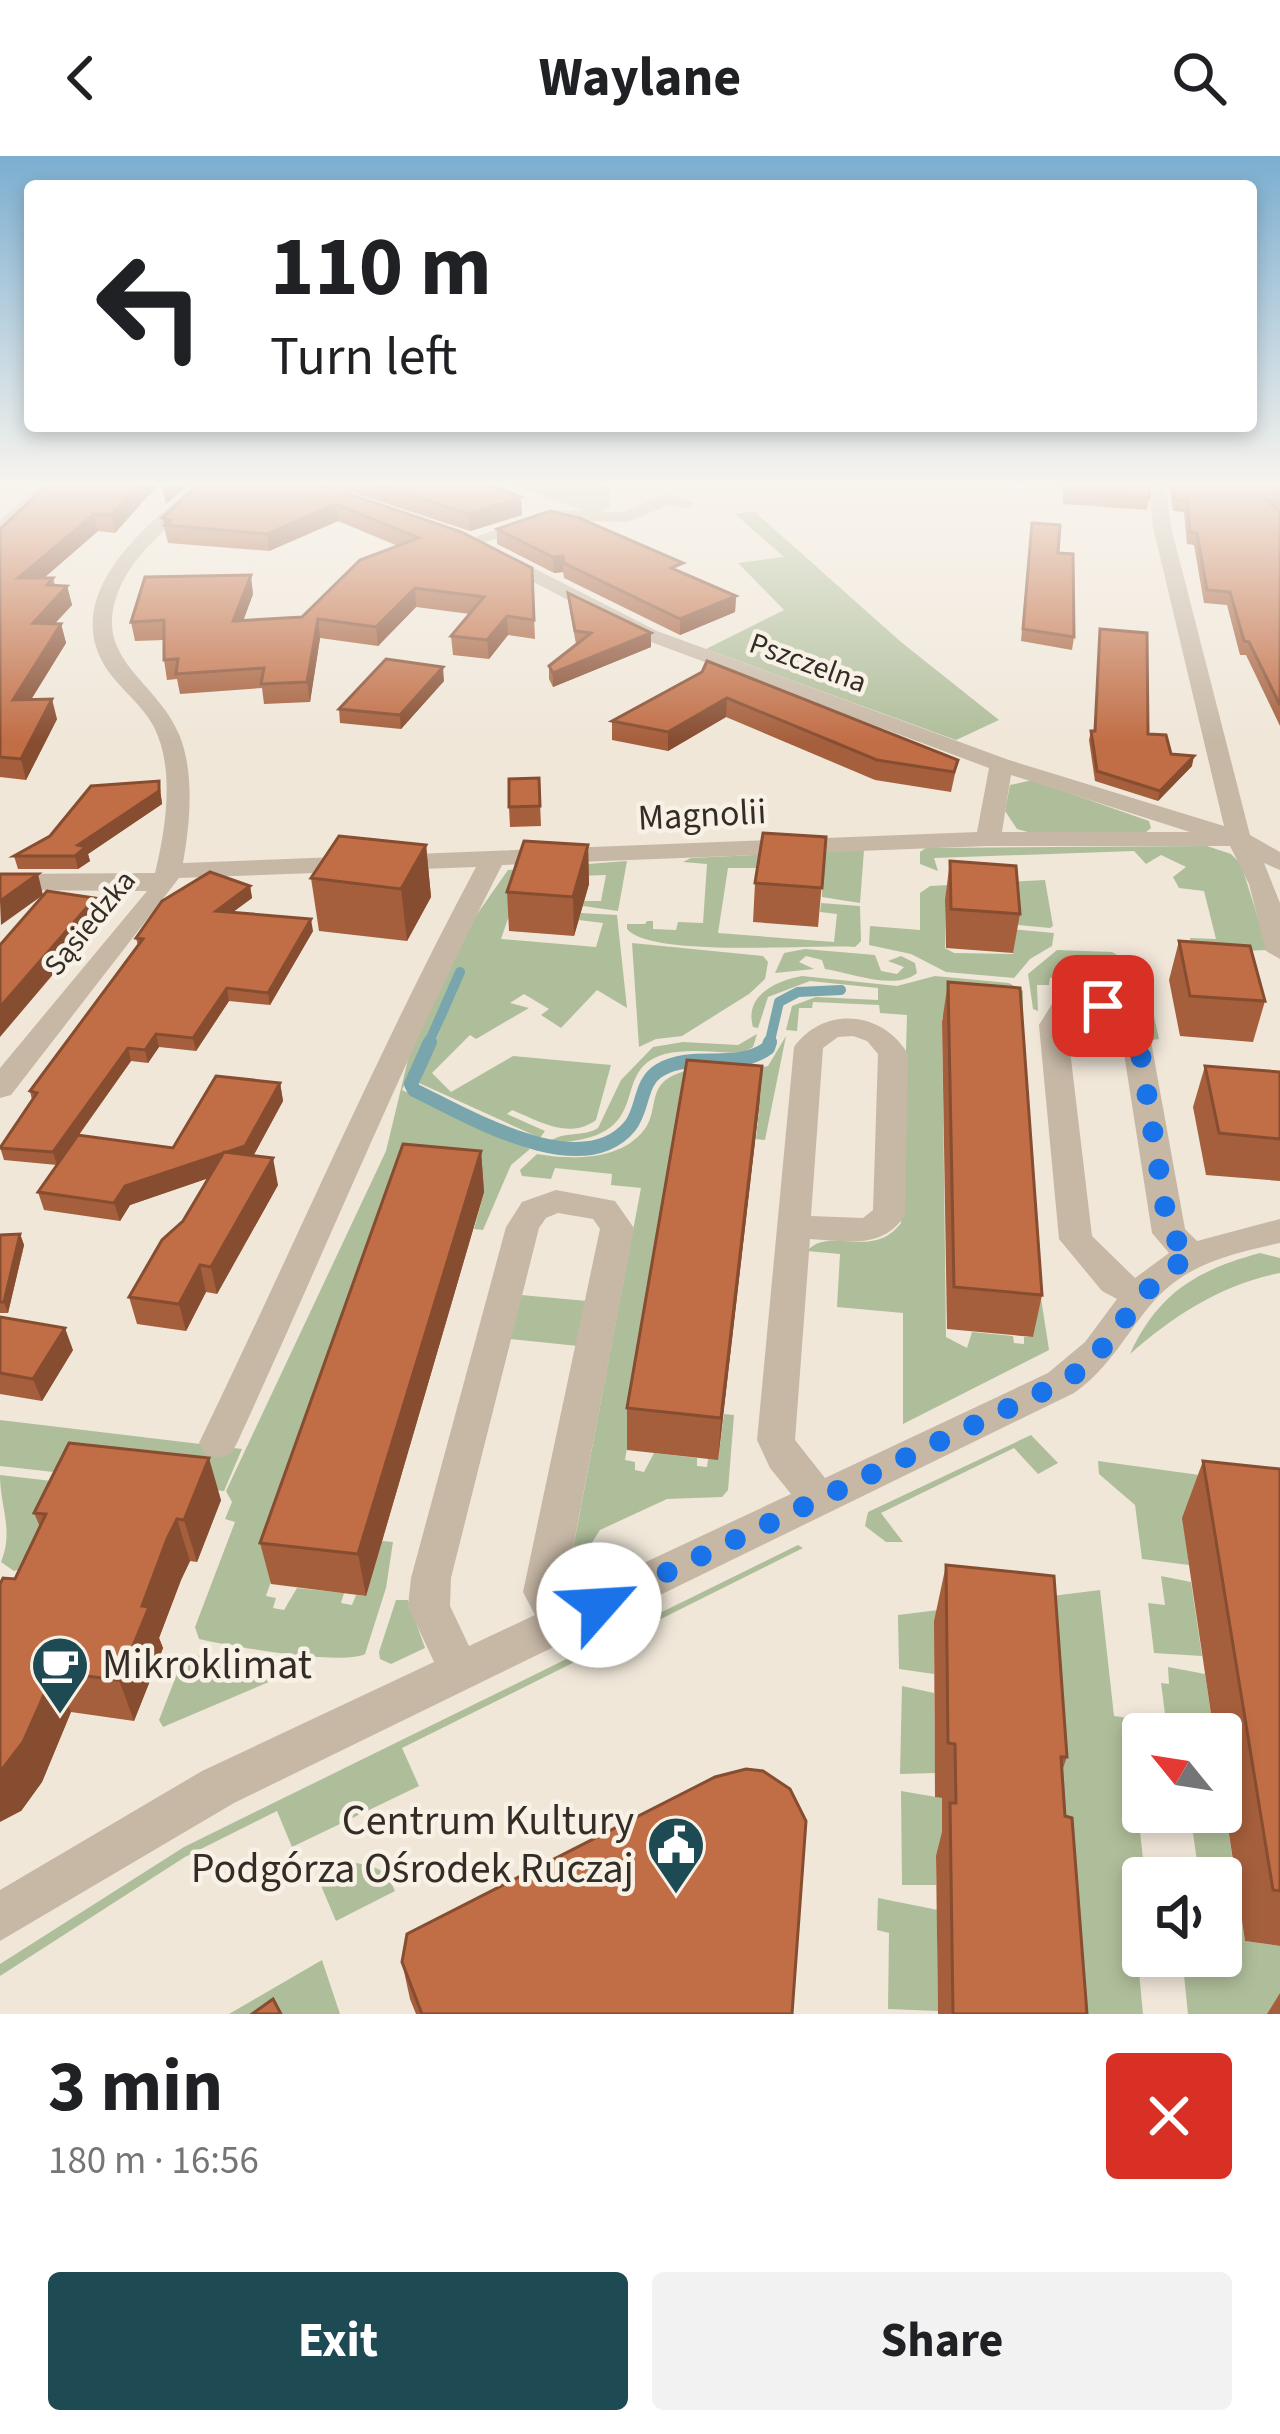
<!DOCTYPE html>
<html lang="en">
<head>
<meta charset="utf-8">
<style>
	:root { --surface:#fff; --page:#f2f2f2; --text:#202124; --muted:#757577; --accent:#1e4b53 }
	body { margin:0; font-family:"Source Sans 3",sans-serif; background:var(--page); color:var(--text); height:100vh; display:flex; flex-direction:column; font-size:45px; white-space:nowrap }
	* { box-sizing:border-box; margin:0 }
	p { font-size:39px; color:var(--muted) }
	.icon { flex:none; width:66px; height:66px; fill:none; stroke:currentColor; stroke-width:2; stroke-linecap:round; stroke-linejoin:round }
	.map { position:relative; height:1858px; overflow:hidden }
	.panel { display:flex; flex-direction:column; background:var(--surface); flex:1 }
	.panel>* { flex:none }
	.top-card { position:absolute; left:24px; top:24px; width:1233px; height:252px; border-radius:12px; box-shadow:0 6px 18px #0003; background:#fff; color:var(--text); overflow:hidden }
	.needle { width:78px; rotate:300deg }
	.tools { position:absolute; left:1122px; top:1557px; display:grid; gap:24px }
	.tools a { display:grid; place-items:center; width:120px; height:120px; border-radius:12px; background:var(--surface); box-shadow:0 6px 18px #0003; font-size:60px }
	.pin { position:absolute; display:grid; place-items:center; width:102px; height:102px; color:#fff; margin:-51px; border-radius:24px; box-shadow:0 6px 18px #0006 }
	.me { position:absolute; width:132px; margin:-66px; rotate:64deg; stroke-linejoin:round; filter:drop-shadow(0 0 9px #0008) }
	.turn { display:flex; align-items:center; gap:42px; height:252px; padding:0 48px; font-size:54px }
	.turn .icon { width:156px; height:156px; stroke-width:2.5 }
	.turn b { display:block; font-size:84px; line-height:102px }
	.round { display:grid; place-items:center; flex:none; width:126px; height:126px; border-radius:12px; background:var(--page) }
	.headline { display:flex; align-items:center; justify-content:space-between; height:204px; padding:0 48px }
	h1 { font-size:72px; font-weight:700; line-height:90px }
	.action { display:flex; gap:24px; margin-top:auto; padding:24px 48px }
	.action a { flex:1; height:138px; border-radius:12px; background:var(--accent); color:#fff; font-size:48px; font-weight:700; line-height:138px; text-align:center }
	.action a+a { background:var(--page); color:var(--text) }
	header { display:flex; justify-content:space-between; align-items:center; height:156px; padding:0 48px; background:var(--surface); font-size:54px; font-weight:700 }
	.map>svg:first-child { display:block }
</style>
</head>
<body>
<header><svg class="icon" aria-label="back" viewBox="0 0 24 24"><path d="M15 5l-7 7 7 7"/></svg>Waylane<svg class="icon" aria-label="search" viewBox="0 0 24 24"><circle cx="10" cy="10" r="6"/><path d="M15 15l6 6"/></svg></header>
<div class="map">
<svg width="1280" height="1858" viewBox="0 0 1280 1858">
	<rect width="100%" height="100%" fill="#f0e7d9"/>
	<g fill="#afbe9a">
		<path d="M504,325H600L610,333V351L592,358Z"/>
		<path d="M754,355L901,486L999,564L956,584L706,493L784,454L738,407L784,401L735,358Z"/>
		<path d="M1032,624L1149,665L1151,672L1145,677H1031L1017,673L1005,655L1010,629Z"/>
		<path d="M1207,690L1231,698L1241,708L1268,794L1193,797L1190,782L1216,783L1204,735L1179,732L1173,721L1186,711L1161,699L1146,708L1134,695L934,702L938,715L920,708V696L926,692Z"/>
		<path d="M864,694L860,747L822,741V712H728L718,777L834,786L837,758L820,756L821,747L860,750L861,785L855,791C813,788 650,802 627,773V768H645L647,765H653V773L676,774L678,766L703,767L707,708L683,706L691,702Z"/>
		<path d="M627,705L618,755L583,750L584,745H601L606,719L522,722L501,783L596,791L603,767L579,764L581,757L617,759L627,852L597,834L561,872L541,859L549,853L524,838L510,847L529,852L476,883L470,879L432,917L451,936L513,900L611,909L596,964C569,984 539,965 512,954L507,958L545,975L540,982L419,927L464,814H458L402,934L530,993L511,1009L483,1074L474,1073L484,1036L304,1330L266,1440L276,1442L273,1452L284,1454L297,1432L344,1437L341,1447L352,1449L356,1439L366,1440L382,1385L393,1386L386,1432L365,1498C342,1510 229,1490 199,1483L195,1471L235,1366L225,1363L232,1346L226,1335L386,995L419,858L461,781L508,714Z"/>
		<path d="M1045,724L1053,770L1050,772L1018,769L945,744V792L954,797L1013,798L1011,773L1054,777L1052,790L1030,803L1014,822L946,816L911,798L869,789L870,770L920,774V737L930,730Z"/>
		<path d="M632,787L763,800L768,806L765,823L749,838L682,880L656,883L639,891Z"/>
		<path d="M805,793L875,799L881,815L897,818L904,811L888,805L901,800L915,807L917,817C895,835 852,817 825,813L822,804L806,800L799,806L814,813L775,817L784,797Z"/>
		<path d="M1057,794L1112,796L1144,815L1159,883L1152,884L1144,838L1116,835L1115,827L1050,822L1049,829H1037L1038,855L1033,853L1028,818Z"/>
		<path d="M802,820L897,830L935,820L1009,827L1023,835V900L942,861L946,1181L967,1192L972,1176L1013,1180L1014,1187L1024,1188V1181H1033L1031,1141L1041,1142L1049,1194L903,1268V1157L837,1151L840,1098L807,1095C829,1069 873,1105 901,1067L907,859L880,857L879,849L813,846L812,852H799L797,875L786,874L792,850L816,841L878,844V832L810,825L768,841L758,872L753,871C744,840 775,825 802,820Z"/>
		<path d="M757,878L753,891L742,897C718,897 690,892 665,898C604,915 663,984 548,987C562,974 582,982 598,972L621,924L653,891L683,886L738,889Z"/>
		<path d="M786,880L765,984L756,983L759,952L641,1209L625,1304L635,1306V1314L644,1316L654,1297L697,1302V1310L707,1311L708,1303H718L724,1258L734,1259L728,1334L722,1341L667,1343L600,1374L567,1425L641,1032L611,1029L612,1018L555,1012L551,1023L522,1020L520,1014L537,998C572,1004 620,1005 644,974C659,955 647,931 674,919C703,906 738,919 768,910Z"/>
		<path d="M1260,1097L1280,1102V1117C1222,1128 1173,1160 1130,1198C1158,1137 1197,1114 1260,1097Z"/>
		<path d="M521,1139L587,1145L578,1190L510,1183Z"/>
		<path d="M0,1264L242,1293L224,1335L0,1310Z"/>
		<path d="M1031,1279L1058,1307L1038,1318L1014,1292L881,1357L903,1386H886L865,1370L868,1356Z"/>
		<path d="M1098,1305L1280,1330L1183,1363L1189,1409L1142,1403L1135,1349L1099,1318Z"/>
		<path d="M0,1319L69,1327L22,1413L14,1415L1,1406C14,1374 0,1351 0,1319Z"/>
		<path d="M798,1389L803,1392L402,1592L419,1630L292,1691L277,1655L185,1701L0,1820V1808L184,1691Z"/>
		<path d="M1161,1420L1191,1426L1202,1500L1154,1497L1148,1447L1165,1449Z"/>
		<path d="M1100,1434L1114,1560L1128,1562L1145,1722L1143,1800H1153L1155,1817L1139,1816L1143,1858H1062L935,1465L934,1518L899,1513L898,1459Z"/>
		<path d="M396,1444H408L425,1492L391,1508L380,1503L379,1496Z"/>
		<path d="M192,1499L271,1508L277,1515L271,1525L163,1571L159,1564L182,1505Z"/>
		<path d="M1168,1511L1205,1518L1214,1578H1176L1175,1567L1166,1566L1161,1527L1169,1528Z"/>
		<path d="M902,1530L934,1537L935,1617L900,1618Z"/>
		<path d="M1221,1619L1233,1707L1175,1705H1197L1190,1656H1221Z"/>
		<path d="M901,1635L942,1642L943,1700L936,1701V1729H902Z"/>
		<path d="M355,1707C377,1710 386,1714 395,1735L336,1765L319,1725Z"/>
		<path d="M1221,1729L1237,1731L1245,1785L1280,1790V1858H1188L1182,1800H1221Z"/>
		<path d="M878,1742L943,1755L937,1784L938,1855L888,1853L889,1777L877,1774Z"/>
		<path d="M322,1804L340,1858H229Z"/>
	</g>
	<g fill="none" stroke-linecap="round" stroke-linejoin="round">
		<g stroke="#79a6ac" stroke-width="10">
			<path d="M428,889L460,816"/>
			<path d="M769,889L779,846L798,836L841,834"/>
		</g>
		<path stroke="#79a6ac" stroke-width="14" d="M430,886L411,928L414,934C466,959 582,1029 630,970C644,953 639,926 660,914C694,894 735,916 768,892L770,886"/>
		<g fill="#c7b8a6" fill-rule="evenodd">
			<path d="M45,325H63L0,378V364Z"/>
			<path d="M200,325H219C188,358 145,383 123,425C85,501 155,521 179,578C195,617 190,667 183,707L977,676L989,612L643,483L493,405L491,401L500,395L657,475L1009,604L1224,670L1153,371L1149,325H1165L1171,371L1250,679L1280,696V714L1264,707L1280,747V803L1266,795L1249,728L1230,690H988L502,709C405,898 326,1094 237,1287L231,1298L218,1302L205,1298L199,1287C292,1095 376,898 476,711L179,722L11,939L0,942V912L147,735L0,734V718L155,717C166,672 175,613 154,571C141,546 115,530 102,505C64,432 151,365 200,325ZM1011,619L1190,676H1002Z"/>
			<path d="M667,338L695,347L686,352L669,349L627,366L553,364L470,391L461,386L552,354L624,356Z"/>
			<path d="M1081,840L1119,846L1148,869L1185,1073L1197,1085L1280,1063V1087C1234,1097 1186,1108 1154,1145C1126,1177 1110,1212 1074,1237L234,1647L0,1785V1734L202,1615L434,1506L408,1450L411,1422L506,1071L522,1046L556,1034L615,1045L634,1072L565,1434L569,1442L791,1338L770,1312L757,1284L794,891C824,849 883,855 908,898L905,1059C883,1094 846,1085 810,1083L795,1284L825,1322L1048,1217L1085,1186L1117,1143L1102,1135L1059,1083L1039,869L1052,848ZM1078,858L1099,859L1120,872L1152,1077L1169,1097L1135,1122L1092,1080L1067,869ZM853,880L867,885L878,898L873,1054L863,1062L811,1060L823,892L838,881ZM558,1057L593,1063L600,1073L523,1436L535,1459L469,1490L450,1450L451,1422L539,1072L546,1062Z"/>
		</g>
	</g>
	<g fill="#a65f3c">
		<path d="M161,325L115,377L98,375L44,422H53L55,429L67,430L72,449L55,467L61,468L66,487L31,544L57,563L26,624L0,621V373Z"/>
		<path d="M311,325L532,412L535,483L508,479L489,503L453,499L451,480L470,458L416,451L378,490L320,482L310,546L264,548L262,532L180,538L177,523L167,524L164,504V484L135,485L131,466L253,438L243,465L302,461L398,390L338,365L269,395L168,387L162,362Z"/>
		<path d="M317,325H478L521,341L522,359L470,375Z"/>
		<path d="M1062,325H1149V342L1147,354L1063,348Z"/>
		<path d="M1169,325H1280V570L1246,499H1240L1227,449L1204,447L1194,389L1187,388L1184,356L1173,355Z"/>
		<path d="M497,373L683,417L736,440L735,456L680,479L564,422L563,416L554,417L497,388Z"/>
		<path d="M1030,379L1058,397L1074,481L1072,494L1021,485Z"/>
		<path d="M568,437L651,477V491L553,531L549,523V510L576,488L569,449Z"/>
		<path d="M1100,473L1148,578L1171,598L1192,610L1158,645L1095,625L1089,584L1091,575H1094Z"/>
		<path d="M702,516L958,604L951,636L875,624L726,561L668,595L612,584V565Z"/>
		<path d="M444,525L401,573L340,567L339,553Z"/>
		<path d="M539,622L541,670L510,671L509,651Z"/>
		<path d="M159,625L162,648L88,698L90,705L78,713H18L14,700Z"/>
		<path d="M826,681L818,771L753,766L755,727Z"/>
		<path d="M426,689L431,741L407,785L319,775L311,722Z"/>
		<path d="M588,689L589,728L574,780L509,775L507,736Z"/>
		<path d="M950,705L1020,758L1013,797L946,792L945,744Z"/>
		<path d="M250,730L252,742L233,756L313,775L270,849L229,845L196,895L159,891L148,907L131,905L79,979L173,992L280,927L283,945L253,1000L278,1029L217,1138L206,1136L186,1175L137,1168L129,1141L183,1065L209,1022L130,1049L120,1065L44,1054L38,1036L57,1009L4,1004L0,991L32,944L30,935L138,790L136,782Z"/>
		<path d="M1179,785L1265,845L1253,886L1180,880L1169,824Z"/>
		<path d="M948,826L1042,1139L1033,1181L947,1173L942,866Z"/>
		<path d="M762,910L759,951L718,1304L627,1294V1252Z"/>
		<path d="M1205,910L1280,916V1025L1206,1019L1193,951Z"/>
		<path d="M481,995L484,1036L366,1440L271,1428L260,1387Z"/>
		<path d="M20,1078L24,1089L8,1157H0V1079Z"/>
		<path d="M0,1161L73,1194L42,1245L0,1238Z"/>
		<path d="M1203,1305L1280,1313V1790L1245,1785L1221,1624V1578H1214L1182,1362Z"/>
		<path d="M221,1344L197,1406L190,1405L181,1424L159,1482L163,1492L134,1565L71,1556L42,1626L21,1655L15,1423L40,1371L34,1357Z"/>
		<path d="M946,1409L1067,1601L1062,1615L1065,1660L1087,1858H938L936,1700L942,1676V1642L935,1641L934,1465Z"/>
		<path d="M402,1806L792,1858H416L410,1843Z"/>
		<path d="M1280,1837V1858H1267Z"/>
	</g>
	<g fill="#874d31">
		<path d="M142,325H161L115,377L111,359Z"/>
		<path d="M169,325H193L166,348L162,331Z"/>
		<path d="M521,341L522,359L470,375L469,358Z"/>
		<path d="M336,348L338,365L269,395L267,378Z"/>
		<path d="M94,358L98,375L22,441L18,422Z"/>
		<path d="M563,400V416L554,417L553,401Z"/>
		<path d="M251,419L253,438L236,484L233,465Z"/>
		<path d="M67,430L72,449L38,486L33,467Z"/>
		<path d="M415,432L416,451L378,490L376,471Z"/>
		<path d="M736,440L735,456L680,479V463Z"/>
		<path d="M507,460L508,479L489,503L487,484Z"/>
		<path d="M318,463L320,482L310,546L307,526Z"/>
		<path d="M61,468L66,487L18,564L13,544Z"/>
		<path d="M651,477V491L553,531V517Z"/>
		<path d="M443,511L444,525L401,573L400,559Z"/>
		<path d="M727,542L726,561L668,595V576Z"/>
		<path d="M52,543L57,563L26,624L21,603Z"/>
		<path d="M1194,600L1192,610L1158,645L1160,635Z"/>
		<path d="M159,625L162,648L88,698L90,705L78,713L75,700L78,689Z"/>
		<path d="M426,689L431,741L407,785L401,733Z"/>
		<path d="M588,689L589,728L574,780L573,741Z"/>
		<path d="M38,718L43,739L1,769L0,745Z"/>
		<path d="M250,730L252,742L218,767L216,755Z"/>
		<path d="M95,742L100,763L0,881V851Z"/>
		<path d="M311,763L313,775L270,849L268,837Z"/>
		<path d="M227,832L229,845L196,895L193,882Z"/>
		<path d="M156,878L159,891L148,907L145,894Z"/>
		<path d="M128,892L131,905L57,1009L53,996Z"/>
		<path d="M762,910L759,951L718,1304L721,1262Z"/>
		<path d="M280,927L283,945L249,1008L130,1049L120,1065L114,1047L125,1030Z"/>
		<path d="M481,995L484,1036L366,1440L358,1398Z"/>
		<path d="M273,1002L278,1029L217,1138L211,1111Z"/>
		<path d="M20,1078L24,1089L8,1157L4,1146Z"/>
		<path d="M200,1109L206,1136L186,1175L179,1148Z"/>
		<path d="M65,1172L73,1194L42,1245L33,1223Z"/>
		<path d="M209,1302L221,1344L197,1406L184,1364Z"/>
		<path d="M177,1363L190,1405L181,1424L159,1482L163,1492L134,1565L119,1524L142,1450L167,1383Z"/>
		<path d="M54,1516L71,1556L42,1626L21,1655L0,1666V1616Z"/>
	</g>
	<g fill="#c16e46" stroke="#874d31" stroke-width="3">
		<path d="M52,325H142L111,359L94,358L18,422H53L47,429L67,430L33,467L61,468L13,544L52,543L21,603L0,601V373Z"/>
		<path d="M202,325H311L461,376L532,412L534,464L507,460L487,484L451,480L484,441L415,432L376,471L318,463L307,526L261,528L264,512L176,518L178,503L164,504V464L131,466L145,421L251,419L233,465L302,461L360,404L419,382L336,348L267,378L165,369L171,364L162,362Z"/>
		<path d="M367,325H478L521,341L469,358Z"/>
		<path d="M1065,325H1149V342L1065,336Z"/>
		<path d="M1173,325H1280V346L1266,344L1280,356V549L1249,486L1244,485L1230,436L1207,434L1197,377L1190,376L1187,344L1176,343Z"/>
		<path d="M550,355L579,362L683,407L671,412L736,440L680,463L564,407L563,400L553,401L497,373Z"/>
		<path d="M1032,367L1060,369L1058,397L1073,398L1074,481L1023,473Z"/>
		<path d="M568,437L651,477L553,517L549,510L591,477L575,475Z"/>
		<path d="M1100,473L1147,477L1148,578L1166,579L1171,598L1194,600L1160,635L1097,615L1091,575H1095Z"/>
		<path d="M386,503L443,511L400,559L339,553Z"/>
		<path d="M707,505L958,604L954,616L877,604L727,542L668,576L612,565L702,516Z"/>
		<path d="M539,622L540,650L509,651V623Z"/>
		<path d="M159,625V635L78,689L86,691L75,700H14L50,680L91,630Z"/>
		<path d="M763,677L826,681L822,732L755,727Z"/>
		<path d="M339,680L426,689L401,733L311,722Z"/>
		<path d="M524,685L588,689L573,741L507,736Z"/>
		<path d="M950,705L1016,710L1020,758L951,753Z"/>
		<path d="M210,716L250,730L216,755L311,763L268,837L227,832L193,882L156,878L145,894L128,892L53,996L0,992L37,937L30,935L143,783L136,782L162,745Z"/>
		<path d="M0,718H38L0,745Z"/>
		<path d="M47,735L95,742L0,851V789Z"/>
		<path d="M1179,785L1250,790L1265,845L1190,840Z"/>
		<path d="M948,826L1020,832L1042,1139L954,1131Z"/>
		<path d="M687,904L762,910L721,1262L627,1252Z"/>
		<path d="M1205,910L1280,916V983L1219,977Z"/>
		<path d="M216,920L280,927L245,990L125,1030L114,1047L38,1036L78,979L173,992Z"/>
		<path d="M403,988L481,995L358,1398L260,1387Z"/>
		<path d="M224,996L273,1002L211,1111L200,1109L179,1148L129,1141L162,1084L183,1065Z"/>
		<path d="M20,1078L4,1146H0V1079Z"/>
		<path d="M0,1161L65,1172L33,1223L0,1217Z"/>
		<path d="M69,1287L209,1302L184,1364L177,1363L167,1383L142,1450L149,1451L119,1524L54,1516L23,1586L0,1616V1428L3,1422L15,1423L46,1358L34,1357Z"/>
		<path d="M1203,1305L1280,1313V1735L1273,1734Z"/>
		<path d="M946,1409L1054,1420L1067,1601H1061L1065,1660L1072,1662L1087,1858H953L950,1647H956L955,1588L948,1587Z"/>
		<path d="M746,1613L763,1615L790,1633L806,1665L792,1858H422L402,1806L407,1778L715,1621Z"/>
		<path d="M273,1843L281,1858H252Z"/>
	</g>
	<linearGradient id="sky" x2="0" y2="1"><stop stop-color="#7baed0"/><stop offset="0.56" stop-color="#f8f4ee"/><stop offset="1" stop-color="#f8f4ee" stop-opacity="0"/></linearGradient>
	<rect width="1280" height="585" fill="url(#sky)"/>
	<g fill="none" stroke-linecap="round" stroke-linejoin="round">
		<path stroke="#1a73e8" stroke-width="21" stroke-dasharray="0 37.8" d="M599,1449L1061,1227C1122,1191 1127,1134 1192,1100L1169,1077L1137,876L1122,858L1103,850"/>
	</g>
	<defs>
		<g id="cafe-pin" transform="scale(3)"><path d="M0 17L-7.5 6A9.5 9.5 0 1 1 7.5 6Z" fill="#1e4b53" stroke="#f8f1e5"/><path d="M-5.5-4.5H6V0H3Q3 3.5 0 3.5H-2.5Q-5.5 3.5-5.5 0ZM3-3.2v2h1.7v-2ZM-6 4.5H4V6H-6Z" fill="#fff"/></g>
		<g id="civic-pin" transform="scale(3)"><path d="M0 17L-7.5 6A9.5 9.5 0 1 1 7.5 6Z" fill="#1e4b53" stroke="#f8f1e5"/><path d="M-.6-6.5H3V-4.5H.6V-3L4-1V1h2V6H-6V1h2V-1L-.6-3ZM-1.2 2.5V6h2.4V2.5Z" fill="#fff"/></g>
	</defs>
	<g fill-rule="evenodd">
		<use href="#cafe-pin" x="60" y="1509"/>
		<use href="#civic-pin" x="676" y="1689"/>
	</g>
	<g text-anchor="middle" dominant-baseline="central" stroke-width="9" stroke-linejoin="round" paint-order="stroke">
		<g font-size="30" fill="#342c27" stroke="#f8f1e5">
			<text transform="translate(808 507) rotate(20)">Pszczelna</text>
			<text transform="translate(90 767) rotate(-51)">Sąsiedzka</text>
		</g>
		<g font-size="36" fill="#342c27" stroke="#f8f1e5">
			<text transform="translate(702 659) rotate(-3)">Magnolii</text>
		</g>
		<g font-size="42" fill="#342c27" stroke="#f8f1e5" text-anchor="start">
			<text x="102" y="1509">Mikroklimat</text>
			<text x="634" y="1665" text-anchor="end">Centrum Kultury<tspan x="634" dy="48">Podgórza Ośrodek Ruczaj</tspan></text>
		</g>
	</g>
</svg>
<div class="tools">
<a><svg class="needle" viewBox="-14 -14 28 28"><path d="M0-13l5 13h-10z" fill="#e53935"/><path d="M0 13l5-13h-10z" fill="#757577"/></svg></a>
<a><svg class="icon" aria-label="sound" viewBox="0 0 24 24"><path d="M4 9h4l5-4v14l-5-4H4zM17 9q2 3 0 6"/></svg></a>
</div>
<div class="pin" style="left:1103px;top:850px;background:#d93025"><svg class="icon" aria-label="arrive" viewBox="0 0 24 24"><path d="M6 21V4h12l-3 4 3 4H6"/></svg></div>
<svg class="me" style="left:599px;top:1449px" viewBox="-20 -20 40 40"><circle r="19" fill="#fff"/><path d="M0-13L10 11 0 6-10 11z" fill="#1a73e8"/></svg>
<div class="top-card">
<div class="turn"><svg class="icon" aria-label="left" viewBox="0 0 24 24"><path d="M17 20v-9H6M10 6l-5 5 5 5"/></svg><div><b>110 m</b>Turn left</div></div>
</div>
</div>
<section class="panel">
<div class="headline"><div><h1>3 min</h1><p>180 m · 16:56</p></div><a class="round" style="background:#d93025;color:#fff"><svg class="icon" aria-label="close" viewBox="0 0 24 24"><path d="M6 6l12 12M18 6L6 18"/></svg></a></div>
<div class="action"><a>Exit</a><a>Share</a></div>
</section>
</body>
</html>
